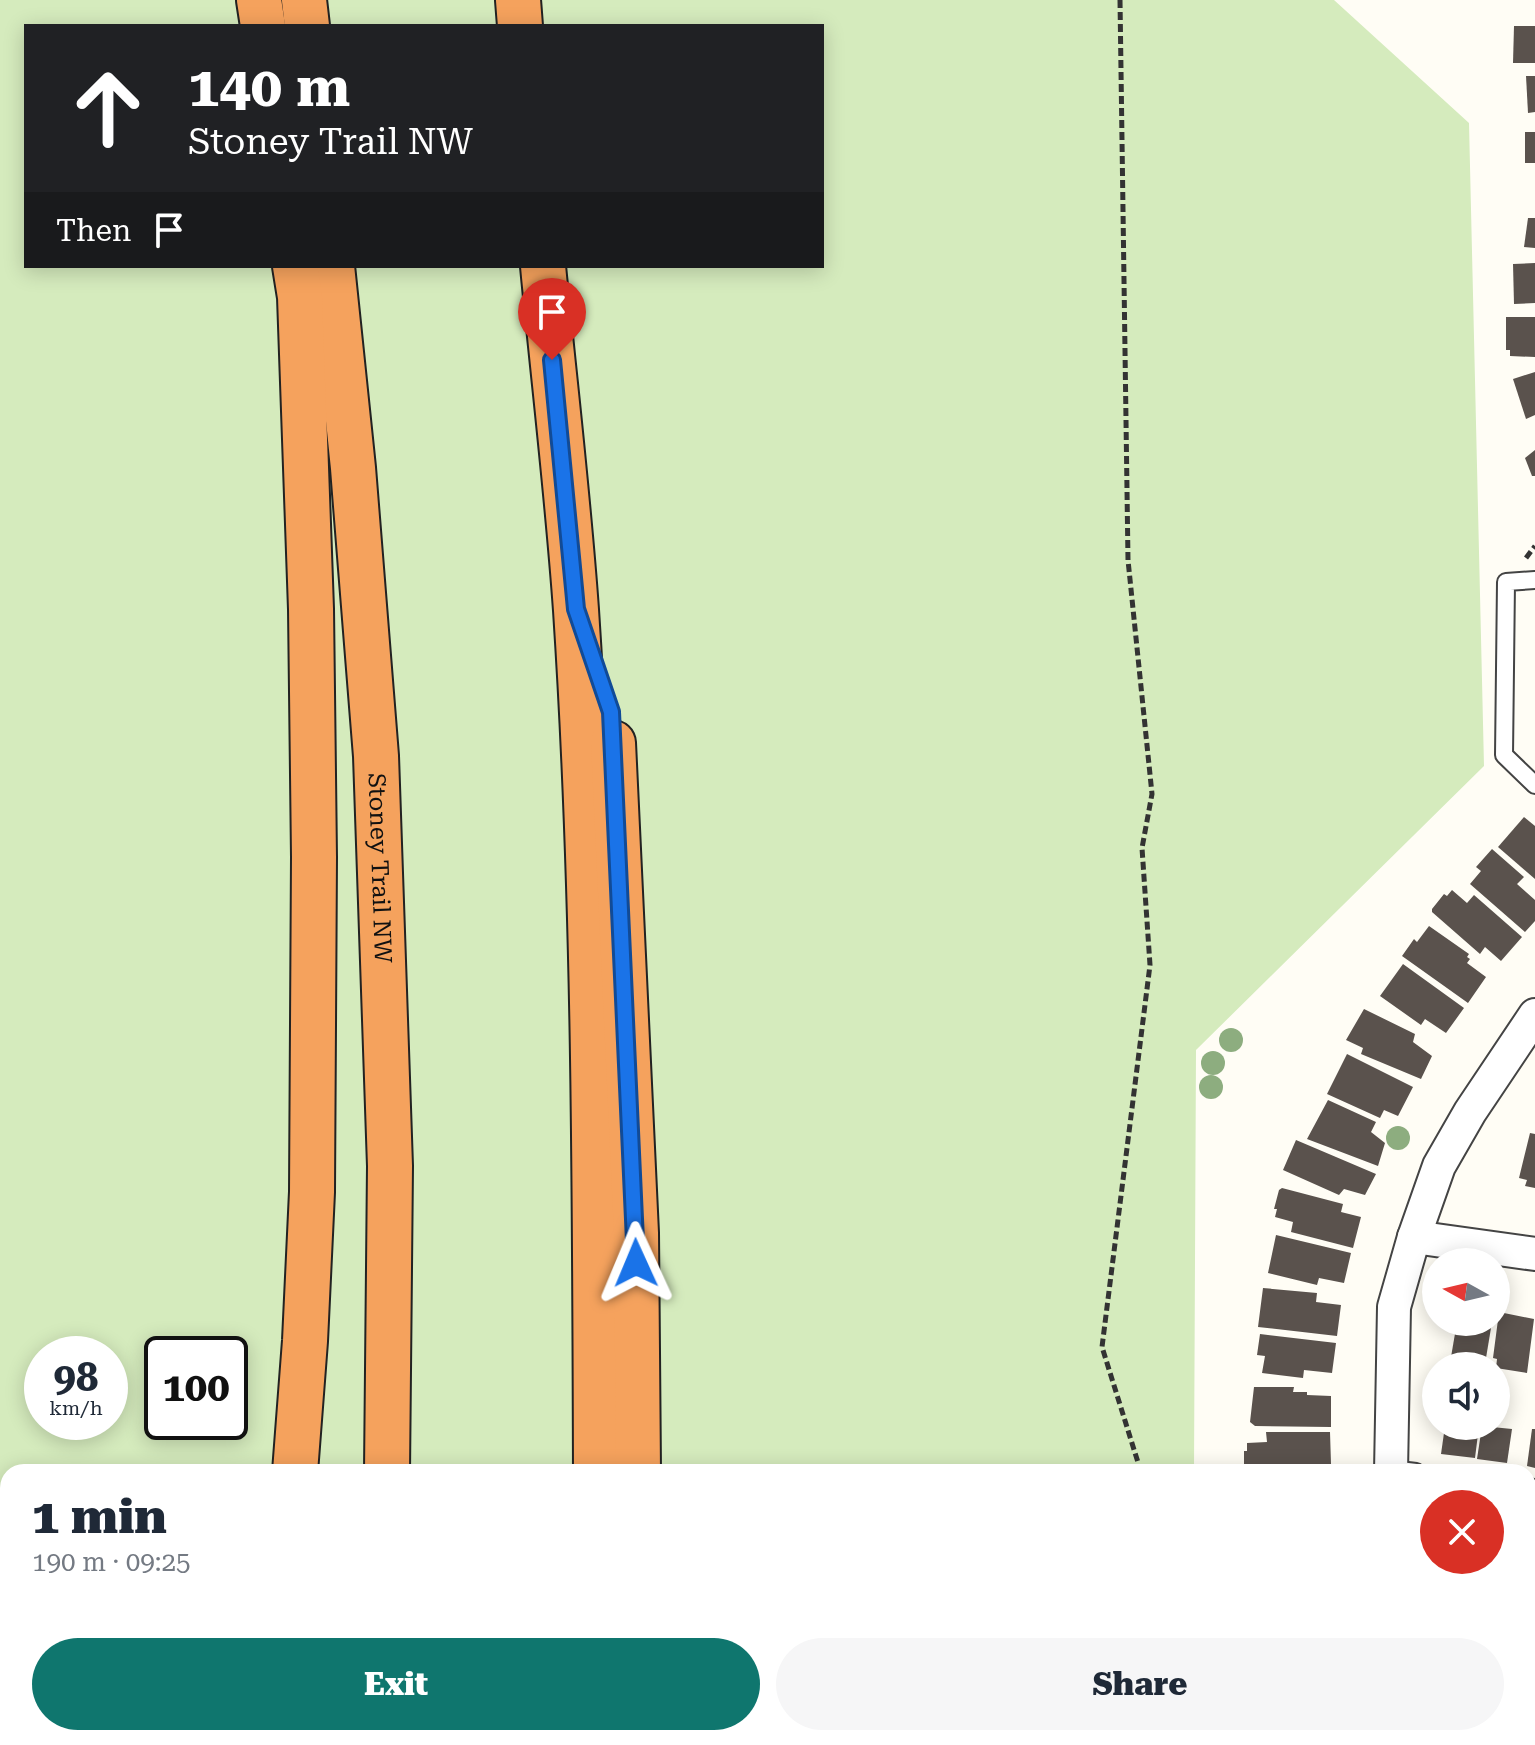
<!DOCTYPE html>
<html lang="en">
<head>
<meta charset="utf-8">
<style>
	:root { --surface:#fff; --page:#f6f6f7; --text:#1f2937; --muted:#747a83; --accent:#0f766e }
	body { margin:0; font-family:"Roboto Serif",serif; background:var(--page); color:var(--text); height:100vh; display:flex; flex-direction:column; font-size:30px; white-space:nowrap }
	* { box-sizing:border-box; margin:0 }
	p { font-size:26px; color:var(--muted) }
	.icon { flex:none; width:44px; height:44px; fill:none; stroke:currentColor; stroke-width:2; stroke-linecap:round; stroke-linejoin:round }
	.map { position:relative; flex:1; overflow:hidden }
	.drawer { position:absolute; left:0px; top:1464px; width:1536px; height:282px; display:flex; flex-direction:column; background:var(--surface); border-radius:24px 24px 0 0; box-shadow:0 4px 20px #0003 }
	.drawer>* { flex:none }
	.top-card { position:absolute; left:24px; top:24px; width:800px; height:244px; border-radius:0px; box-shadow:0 4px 20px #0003; background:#202124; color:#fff; overflow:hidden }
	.needle { width:52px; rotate:278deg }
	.fabs { position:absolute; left:1422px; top:1248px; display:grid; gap:16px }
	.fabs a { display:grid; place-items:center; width:88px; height:88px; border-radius:50%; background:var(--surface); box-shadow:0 4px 20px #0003; font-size:40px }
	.speed { position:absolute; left:24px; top:1336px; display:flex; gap:16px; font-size:40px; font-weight:700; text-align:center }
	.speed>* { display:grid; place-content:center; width:104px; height:104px; border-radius:50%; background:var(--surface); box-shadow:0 4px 20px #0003; line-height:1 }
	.speed small { font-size:20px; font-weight:400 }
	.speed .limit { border:4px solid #111; border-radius:12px; background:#fff; color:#111 }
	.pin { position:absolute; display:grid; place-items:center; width:68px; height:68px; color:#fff; margin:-82px -34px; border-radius:50% 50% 50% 0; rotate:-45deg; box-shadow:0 0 8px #0007 }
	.pin .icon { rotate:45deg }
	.me { position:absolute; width:88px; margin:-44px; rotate:359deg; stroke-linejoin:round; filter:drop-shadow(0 0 6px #0008) }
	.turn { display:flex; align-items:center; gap:28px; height:168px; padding:0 32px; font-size:36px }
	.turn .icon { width:104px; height:104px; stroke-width:2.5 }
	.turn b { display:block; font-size:56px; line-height:68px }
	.then { display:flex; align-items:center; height:76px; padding:0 32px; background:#0003; gap:16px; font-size:30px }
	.round { display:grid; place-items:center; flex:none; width:84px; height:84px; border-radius:42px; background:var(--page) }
	.summary { display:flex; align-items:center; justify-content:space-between; height:136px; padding:0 32px }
	h1 { font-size:48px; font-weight:800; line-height:60px }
	.action { display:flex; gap:16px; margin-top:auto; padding:16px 32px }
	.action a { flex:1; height:92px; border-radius:48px; background:var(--accent); color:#fff; font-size:32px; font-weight:800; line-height:92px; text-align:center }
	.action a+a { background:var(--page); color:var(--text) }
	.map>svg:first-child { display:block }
</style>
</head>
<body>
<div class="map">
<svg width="1535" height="1745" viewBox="0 0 1535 1745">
	<rect width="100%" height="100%" fill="#fffdf5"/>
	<path fill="#d5ebbd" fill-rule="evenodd" d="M0,0H1334L1469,123L1484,766L1196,1050L1194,1472H8V1738H1193V1745H0ZM26,26H822V266H26ZM42,1354H110V1422H42ZM162,1354H230V1422H162Z"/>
	<g fill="#5a524d">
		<path d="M1514,26H1535V63H1513Z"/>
		<path d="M1526,76H1535V112L1528,113Z"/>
		<rect x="1525" y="132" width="10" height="31"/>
		<path d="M1528,218H1535V248L1524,247Z"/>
		<path d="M1535,263V303L1514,304L1513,264Z"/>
		<path d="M1506,317H1535V357L1510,356V350H1506Z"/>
		<path d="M1535,372V415L1526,419L1513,379Z"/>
		<path d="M1535,450V476H1532L1525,458Z"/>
		<path d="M1524,817L1535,826V879L1498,847Z"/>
		<path d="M1492,849L1524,877L1517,884L1535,900V921L1525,932L1470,884L1481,871L1476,867Z"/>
		<path d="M1452,890L1467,903L1474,895L1522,937L1501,961L1485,947L1480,954L1432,912V909L1444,894L1447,896Z"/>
		<path d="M1429,926L1469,954L1467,957L1470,959L1467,963L1486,977L1468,1003L1402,956L1414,939L1417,942Z"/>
		<path d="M1403,964L1464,1008L1446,1033L1425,1019L1421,1025L1380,996Z"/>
		<path d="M1364,1009L1415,1034L1413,1042L1432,1056L1421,1079L1361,1054L1363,1048L1346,1040Z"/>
		<path d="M1347,1054L1413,1087L1398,1116L1384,1110L1380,1118L1327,1094Z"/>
		<path d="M1328,1100L1376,1122L1371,1132L1385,1143L1378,1166L1307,1139Z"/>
		<path d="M1530,1133L1535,1134V1188L1525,1186L1527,1180L1519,1178Z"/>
		<path d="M1296,1140L1376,1174L1365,1195L1344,1189L1339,1195L1283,1170Z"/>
		<path d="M1282,1188L1343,1204L1341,1212L1361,1217L1353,1248L1291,1232L1293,1222L1275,1217L1277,1209H1274L1279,1190Z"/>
		<path d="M1276,1235L1351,1253L1344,1283L1319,1278L1317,1285L1268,1273Z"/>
		<path d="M1263,1288L1317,1293L1316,1302L1341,1305L1337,1336L1258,1327Z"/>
		<path d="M1499,1312L1534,1319L1527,1373L1496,1368L1497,1359L1493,1358Z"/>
		<path d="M1457,1322H1492L1485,1364L1451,1357Z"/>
		<path d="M1260,1334L1336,1343L1332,1373L1304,1370L1303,1378L1262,1373L1265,1356L1257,1355Z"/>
		<path d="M1254,1387H1294L1293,1392H1307V1395L1331,1396V1427L1255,1426L1250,1422Z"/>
		<path d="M1445,1426H1479L1475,1458L1441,1454Z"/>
		<path d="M1482,1426L1512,1429L1507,1463L1477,1459Z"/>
		<path d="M1532,1429H1535V1468L1527,1466Z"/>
		<path d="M1266,1432H1330L1331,1464H1310V1472L1244,1471V1451H1247V1443L1267,1442Z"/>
		<path d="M1529,1608L1535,1609V1664L1528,1663Z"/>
		<path d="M1252,1738H1329V1742H1307V1745H1252Z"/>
	</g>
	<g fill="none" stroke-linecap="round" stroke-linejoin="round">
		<g stroke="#444" stroke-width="20">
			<g id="service">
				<path d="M1535,580L1506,582L1504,755L1535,785"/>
				<path d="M1391,1469L1416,1472"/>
				<path d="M1528,1487L1535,1488"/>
			</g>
		</g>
		<g stroke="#444" stroke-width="36">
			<g id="minor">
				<path d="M1414,1237L1535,1254"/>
				<path d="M1391,1472L1394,1307L1414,1237L1439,1166L1470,1112L1535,1015"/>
				<path d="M1528,1726L1535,1727"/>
				<path d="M1389,1738L1390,1745"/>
			</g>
		</g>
		<g stroke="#222" stroke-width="48">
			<g id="motorway">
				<path d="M259,0L263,26"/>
				<path d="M304,0L307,26"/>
				<path d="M518,0L520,26"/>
				<path id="s1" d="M332,266L353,468L376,756L390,1166L387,1472"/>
				<path d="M543,266C554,381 568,496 576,610C595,897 595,1185 596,1472"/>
				<path d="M613,743L636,1233L638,1472"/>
				<path d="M295,1472L305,1341L312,1192L314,857L311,609L300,297L295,266"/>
				<path d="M254,1745L256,1738"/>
				<path d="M377,1745L378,1738"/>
				<path d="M585,1745V1738"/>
				<path d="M634,1745V1738"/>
			</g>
		</g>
		<g stroke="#333" stroke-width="5" stroke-dasharray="8 4" stroke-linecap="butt">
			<path d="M1120,0L1128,560L1152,794L1142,848L1150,965L1102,1347L1141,1472"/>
			<path d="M1526,558L1535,546"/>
			<path d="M1120,1745L1122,1738"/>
		</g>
		<use href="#service" stroke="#fff" stroke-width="16"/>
		<use href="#minor" stroke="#fff" stroke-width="32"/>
		<use href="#motorway" stroke="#f5a25d" stroke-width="44"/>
	</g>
	<g fill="#8dad7f">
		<circle cx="1231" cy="1040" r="12"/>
		<circle cx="1213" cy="1063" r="12"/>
		<circle cx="1211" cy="1087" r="12"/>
		<circle cx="1398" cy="1138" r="12"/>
	</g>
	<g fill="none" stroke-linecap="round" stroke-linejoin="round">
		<g stroke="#114b97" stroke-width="20">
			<path id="route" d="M552,360L576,609L611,712L636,1263"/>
		</g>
		<use href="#route" stroke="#1a73e8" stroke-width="14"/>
	</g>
	<g text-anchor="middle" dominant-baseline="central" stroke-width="8" stroke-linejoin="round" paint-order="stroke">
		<g font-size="24" fill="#111" stroke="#fff">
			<text stroke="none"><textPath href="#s1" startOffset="604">Stoney Trail NW</textPath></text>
		</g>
	</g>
</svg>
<div class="fabs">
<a><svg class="needle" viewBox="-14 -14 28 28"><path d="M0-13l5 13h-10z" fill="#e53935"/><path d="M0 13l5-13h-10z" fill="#747a83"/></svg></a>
<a><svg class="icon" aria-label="sound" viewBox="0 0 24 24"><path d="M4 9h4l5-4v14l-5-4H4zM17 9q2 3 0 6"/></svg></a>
</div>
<div class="speed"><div>98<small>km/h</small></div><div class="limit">100</div></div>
<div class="pin" style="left:552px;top:360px;background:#d93025"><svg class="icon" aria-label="arrive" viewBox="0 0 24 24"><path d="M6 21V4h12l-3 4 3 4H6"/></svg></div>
<svg class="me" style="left:636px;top:1263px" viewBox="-20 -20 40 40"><path d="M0-17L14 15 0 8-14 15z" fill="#1a73e8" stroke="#fff" stroke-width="4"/></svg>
<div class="top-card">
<div class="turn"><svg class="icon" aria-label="ahead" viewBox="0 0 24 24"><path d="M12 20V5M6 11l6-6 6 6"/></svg><div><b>140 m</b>Stoney Trail NW</div></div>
<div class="then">Then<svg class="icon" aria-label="arrive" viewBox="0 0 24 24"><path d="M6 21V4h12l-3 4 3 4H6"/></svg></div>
</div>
<section class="drawer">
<div class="summary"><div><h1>1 min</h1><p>190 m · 09:25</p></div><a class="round" style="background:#d93025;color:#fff"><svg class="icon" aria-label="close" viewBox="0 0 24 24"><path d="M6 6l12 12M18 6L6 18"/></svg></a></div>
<div class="action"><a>Exit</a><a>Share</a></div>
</section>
</div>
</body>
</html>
